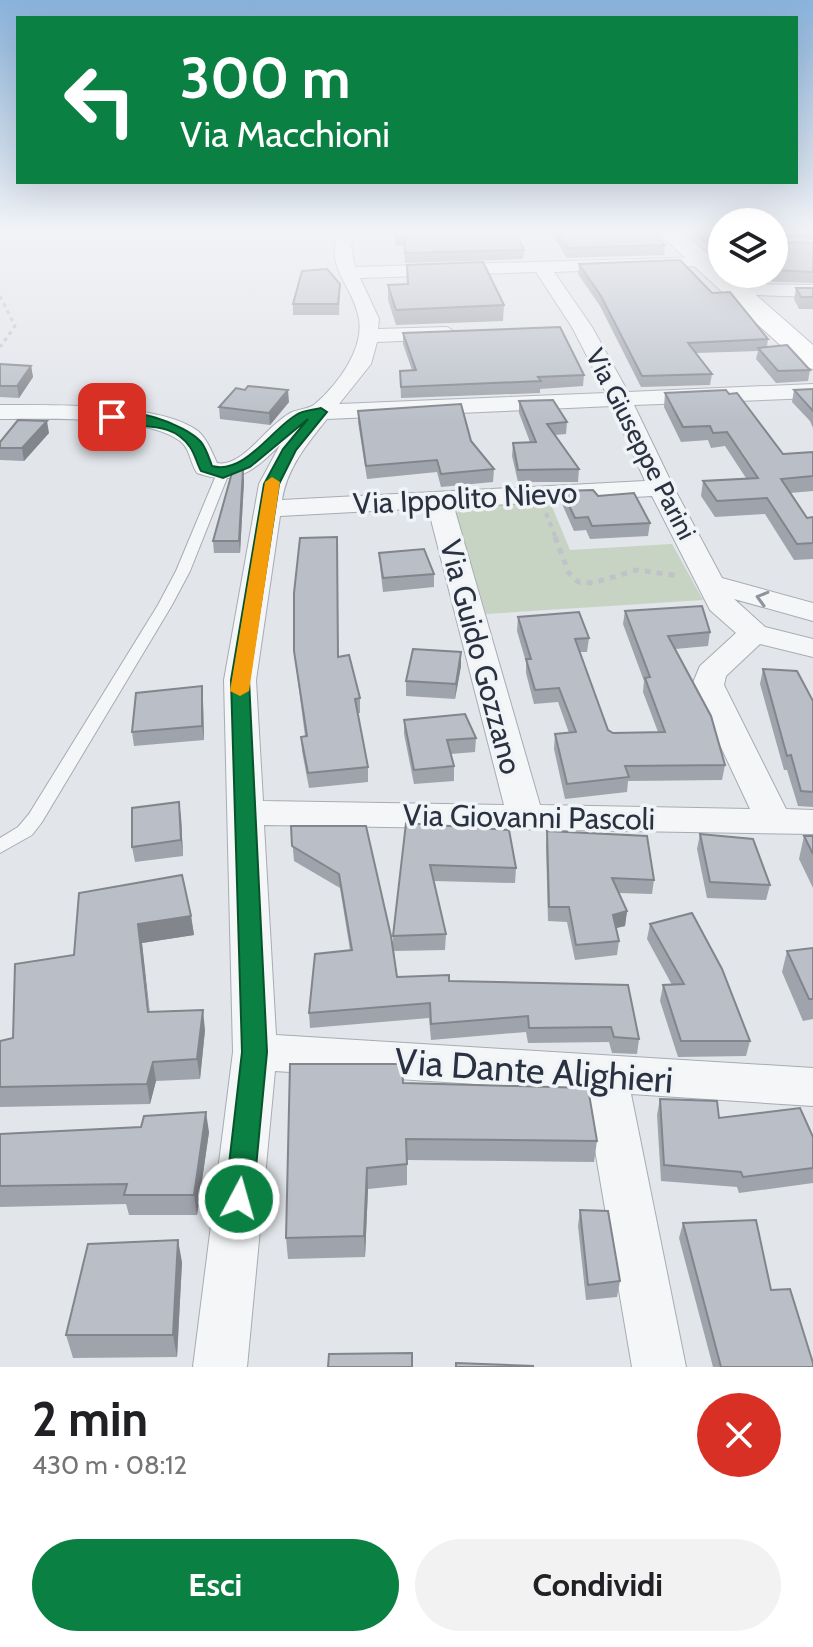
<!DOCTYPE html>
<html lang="it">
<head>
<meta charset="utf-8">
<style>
	:root { --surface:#fff; --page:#f2f2f2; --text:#202124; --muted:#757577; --accent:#0b8043 }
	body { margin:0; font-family:Cabin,sans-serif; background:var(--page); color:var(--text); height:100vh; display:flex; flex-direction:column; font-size:30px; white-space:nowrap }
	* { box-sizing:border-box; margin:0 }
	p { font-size:26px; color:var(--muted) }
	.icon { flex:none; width:44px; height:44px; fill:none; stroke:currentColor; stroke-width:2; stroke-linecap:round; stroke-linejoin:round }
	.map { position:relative; height:1367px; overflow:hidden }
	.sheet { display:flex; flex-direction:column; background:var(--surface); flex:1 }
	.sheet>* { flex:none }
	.guide { position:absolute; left:16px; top:16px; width:782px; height:168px; border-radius:0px; box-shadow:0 8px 32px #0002; background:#0b8043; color:#fff; overflow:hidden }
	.controls { position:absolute; left:708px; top:208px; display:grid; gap:16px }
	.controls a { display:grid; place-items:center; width:80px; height:80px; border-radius:50%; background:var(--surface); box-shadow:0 8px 32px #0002; font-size:40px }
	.pin { position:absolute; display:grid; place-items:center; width:68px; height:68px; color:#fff; margin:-34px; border-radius:16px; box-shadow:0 4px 12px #0006 }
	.me { position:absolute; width:88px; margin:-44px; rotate:6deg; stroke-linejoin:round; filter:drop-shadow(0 0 6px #0008) }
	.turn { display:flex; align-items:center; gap:28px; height:168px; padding:0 32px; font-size:36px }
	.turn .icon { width:104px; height:104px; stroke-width:2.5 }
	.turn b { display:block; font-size:56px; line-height:68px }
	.round { display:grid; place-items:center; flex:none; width:84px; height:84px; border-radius:42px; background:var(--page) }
	.head { display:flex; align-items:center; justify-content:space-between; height:136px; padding:0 32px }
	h1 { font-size:48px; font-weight:800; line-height:60px }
	.primary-button { display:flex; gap:16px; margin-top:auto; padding:16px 32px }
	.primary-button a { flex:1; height:92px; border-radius:48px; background:var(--accent); color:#fff; font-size:32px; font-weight:800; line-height:92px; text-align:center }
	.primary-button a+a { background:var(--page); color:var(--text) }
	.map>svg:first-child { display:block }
</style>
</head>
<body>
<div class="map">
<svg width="813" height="1367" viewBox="0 0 813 1367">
	<rect width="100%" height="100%" fill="#e2e5ea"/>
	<path fill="#c7d4c3" d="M550,502L570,550L672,544L703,600L486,614L456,513L466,507Z"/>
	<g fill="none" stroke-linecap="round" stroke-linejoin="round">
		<g stroke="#a7acb4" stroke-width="2">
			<path id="service" d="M223,469L229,473L190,571L172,605L42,822L32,835L0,853V838L18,827L29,814L158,605L176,571L217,473Z"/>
		</g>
		<g stroke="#a7acb4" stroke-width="2">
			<g id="minor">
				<path d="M338,231H356L351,246L355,267L708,257L711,261L708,265L702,266L554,272L592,327L628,392L813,384V398L634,405L674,488L722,578L813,603V621L734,599L765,627L813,639V657L760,644L726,676L724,685L786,809L813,810V834L264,825L276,1035L813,1068V1106L631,1094L686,1367H632L585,1091L275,1071L247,1367H193L233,1052L224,680L259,484L280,445C254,471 235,487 197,473C190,463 190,448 180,441C145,415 44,419 0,419V405C48,405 160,402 198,431C207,439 212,452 217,463C237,467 258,440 272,427C278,422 284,416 292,412C299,409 309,409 315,404C337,385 364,350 359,319C353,284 325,271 338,231ZM536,272L572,327L606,393L339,404L371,364L377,342L447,339L457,333L447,327L378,329L379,319L360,278ZM612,406L645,481L282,500C287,468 307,444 327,419ZM652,496L710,610L736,633L700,666L692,685L750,809L540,805L454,507ZM428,508L504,805L263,801L256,680L280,516Z"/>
				<path d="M774,231L783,234L788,245L785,249H774Z"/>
				<path d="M734,284L813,285V297L727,294L724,290Z"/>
			</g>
		</g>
		<g stroke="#a1a9b5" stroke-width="2">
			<path id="primary" d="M656,231H682L722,266V274H732L813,345V369L803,366Z"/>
		</g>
		<path stroke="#bfc3c9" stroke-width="3" stroke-dasharray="4 4" stroke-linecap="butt" d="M0,296L15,326L0,347"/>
		<path stroke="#bfc3c9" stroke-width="4" stroke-dasharray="5 5" stroke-linecap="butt" d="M546,513L556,539"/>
		<path stroke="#bfc3c9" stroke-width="5" stroke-dasharray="6 6" stroke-linecap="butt" d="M555,537L569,573L578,582L593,583L637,570L680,576"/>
		<use href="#service" fill="#f4f6f8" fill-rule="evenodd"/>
		<use href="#minor" fill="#f4f6f8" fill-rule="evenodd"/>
		<use href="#primary" fill="#fff" fill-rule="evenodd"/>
	</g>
	<g fill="#9fa3ab">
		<path d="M393,231H515L524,250L523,259L405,263L404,246H396Z"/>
		<path d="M549,231H651L665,245L664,255L567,258Z"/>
		<path d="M687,231H722V256Z"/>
		<path d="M774,231H813V239L774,237Z"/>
		<path d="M774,241L776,242L813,243V283L757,281L747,274H774Z"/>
		<path d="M579,264L712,293L768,339L767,347L810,370L808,381L776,383L756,359L758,351L696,353L712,374L710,385L641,387L600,306L578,274Z"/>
		<path d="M407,265L504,305L503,321L396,325L388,300V285L407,284Z"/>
		<path d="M340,284L339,315H293V304Z"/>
		<path d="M796,288H813V309H799L794,299Z"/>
		<path d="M403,333L584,375L583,386L540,389V393L401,398L400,371L412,370L403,344Z"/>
		<path d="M0,364L31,366L33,377L19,398L0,397Z"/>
		<path d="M813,389V428L810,421L792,402L794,390Z"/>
		<path d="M665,393L783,454L813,452V491L790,493L807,518L813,517V559L794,560L765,514L715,517L701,496L703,481L746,478L725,446L711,448L708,440L681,442L664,407Z"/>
		<path d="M519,401L567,422L566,434L555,435L579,469L578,482H518L512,456L513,443L530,442L519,413Z"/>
		<path d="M289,402L270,425L220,419L219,407Z"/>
		<path d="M358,411L471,441L494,469L493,482L441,487L437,472L367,479L358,422Z"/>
		<path d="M49,433L24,461L0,460V442Z"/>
		<path d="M244,481L240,553H214L213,541Z"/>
		<path d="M562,491L598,496L650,523L648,536L590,539L586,530L574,531L562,504Z"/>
		<path d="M379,553L434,574V587L383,592L380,566Z"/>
		<path d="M625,611L710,632L708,646L675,649L725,765L722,780L628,781L627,792L565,799L554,749L555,734L569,733L558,702L534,704L526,673V662L517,631L518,617L589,638L587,652H580L608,730L613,733L658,732L643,692L644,681L623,624Z"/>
		<path d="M294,651L338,657L360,698V713H358L368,767V782L309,788L302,751L301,737L305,736Z"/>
		<path d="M461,652V666L455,699L406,696V681Z"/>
		<path d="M763,669L813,701V807L798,806L787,770H784L760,684Z"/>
		<path d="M202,686L203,701L204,740L134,746L132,732Z"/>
		<path d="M404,720L476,738L475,752L451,754L454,766V781L414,784L404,734Z"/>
		<path d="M181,817L183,856L135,862L132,847Z"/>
		<path d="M406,823L516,868L515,883L433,881L446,934L445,950L394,951L397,977L449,981L628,985L639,1039L637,1054L612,1053L609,1042L528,1043L526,1032L431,1040L429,1018L310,1028L309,1013L350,950L340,888L294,861L291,826H366L393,948V936Z"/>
		<path d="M547,831L654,880L652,894L619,893L627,911L625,926L616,928L619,941L617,955L575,960L567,922L548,921L546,846Z"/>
		<path d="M700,834L770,885L766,900L707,898L697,849Z"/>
		<path d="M804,836L813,854V888L799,859Z"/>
		<path d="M191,916L194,935L142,943L149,1012L205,1030L200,1079L156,1081L150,1104L0,1107V1041L13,1038L74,955Z"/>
		<path d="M650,924L750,1041L746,1056L678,1057L660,1001L663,985H672L647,939Z"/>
		<path d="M813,948V1019L803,1021L782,972L787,951Z"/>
		<path d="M403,1083L597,1141L594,1162L407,1160V1185L368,1189L365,1257L288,1259L286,1238Z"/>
		<path d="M660,1099L719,1118L813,1137V1183L739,1193L737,1187L661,1181L657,1115Z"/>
		<path d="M209,1132L197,1215H129L126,1204L0,1207V1134Z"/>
		<path d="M580,1210L620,1281L617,1297L586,1300L578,1226Z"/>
		<path d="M683,1223L771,1290L813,1367H713L679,1238Z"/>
		<path d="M182,1262L177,1357L73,1358L66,1335Z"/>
	</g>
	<g fill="#82858b">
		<path d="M31,366L33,377L19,398L17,386Z"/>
		<path d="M288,390L289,402L270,425L269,413Z"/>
		<path d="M47,421L49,433L24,461L22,448Z"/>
		<path d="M243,470L244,481L240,553L239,541Z"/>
		<path d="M461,652V666L455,699L456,684Z"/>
		<path d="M202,686L203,701L204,740L202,726Z"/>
		<path d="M179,802L181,817L183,856L181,840Z"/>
		<path d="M627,911L625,926L612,929L613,915Z"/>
		<path d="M191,916L194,935L142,943L152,1032L138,924Z"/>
		<path d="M203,1010L205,1030L200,1079L197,1059Z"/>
		<path d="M153,1062L156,1081L150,1104L147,1084Z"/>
		<path d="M206,1112L209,1132L197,1215L194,1195Z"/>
		<path d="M367,1168L368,1189L365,1257L364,1236Z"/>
		<path d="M178,1240L182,1262L177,1357L173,1335Z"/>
	</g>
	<g fill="#b9bec7" stroke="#82858b" stroke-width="2">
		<path d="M395,231H515L524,250L405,253L404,237H396Z"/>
		<path d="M556,231H651L665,245L568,248Z"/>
		<path d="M703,231H722V244Z"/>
		<path d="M774,241L776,242L813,243V272L774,270Z"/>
		<path d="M680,260L712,293L730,292L768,339L688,343L712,374L642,376L601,296L579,264Z"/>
		<path d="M483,262L504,305L396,310L388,285L408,284L407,265Z"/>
		<path d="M327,269L340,284L338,304H293L302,271Z"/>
		<path d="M796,288H813V297H801Z"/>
		<path d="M560,327L584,375L538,377L541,381L401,387L400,371L416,370L403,333Z"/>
		<path d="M787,345L810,370L778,371L758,348Z"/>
		<path d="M0,364L31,366L17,386H0Z"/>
		<path d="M248,386L288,390L269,413L219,407L236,388L245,390Z"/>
		<path d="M813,389V411L794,390Z"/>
		<path d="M726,390L729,394L737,393L783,454L813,452V476L781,479L807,518L813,517V543L797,544L767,498L717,501L703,481L758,478L727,432L713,433L710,426L683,427L665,393Z"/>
		<path d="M553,400L567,422L547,424L579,469L518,470L513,443L536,442L519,401Z"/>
		<path d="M461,404L471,441L494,469L441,474L437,460L366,466L358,411Z"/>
		<path d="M18,420L47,421L22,448H0V442Z"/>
		<path d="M233,469L243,470L239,541H213Z"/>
		<path d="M593,490L598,496L634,493L650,523L592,526L588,517L575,518L562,491Z"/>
		<path d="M337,537L338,657L349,655L360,698L355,699L368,767L308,773L301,737L307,736L294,651V593L300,538Z"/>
		<path d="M424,549L434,574L383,578L379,553Z"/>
		<path d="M702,606L710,632L668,636L711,716L725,765L625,766L629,777L567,784L555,734L576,732L559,688L535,690L526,659H531L518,617L579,612L589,638L575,639L608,730L613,733L665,732L645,678L650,677L625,611Z"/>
		<path d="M413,649L461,652L456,684L406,681Z"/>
		<path d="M763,669L797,671L813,701V792L801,791L791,755L787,756Z"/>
		<path d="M202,686V726L132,732L136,693Z"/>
		<path d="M465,714L476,738L447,740L454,766L414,770L404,720Z"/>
		<path d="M179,802L181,840L132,847V808Z"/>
		<path d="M406,823L509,830L516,868L430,865L446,934L393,936Z"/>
		<path d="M291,826H366L391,936L397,977L449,975V981L628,985L639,1039L614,1037L611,1027L529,1028L528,1016L431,1024L430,1003L309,1013L315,954L352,950L339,874L292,846Z"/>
		<path d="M547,831L647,836L654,880L612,878L627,911L613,915L619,941L576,945L569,907H549Z"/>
		<path d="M700,834L753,839L770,885L710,882Z"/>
		<path d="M804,836H813V854Z"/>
		<path d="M182,875L191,916L138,924L148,1012L203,1010L197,1059L153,1062L147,1084L0,1087V1041L13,1038L15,964L74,955L79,893Z"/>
		<path d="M692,913L722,969L750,1041H681L663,985L684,984L650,924Z"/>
		<path d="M813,948V999H809L787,951Z"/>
		<path d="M290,1064H402L403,1083L588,1088L597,1141L406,1139L407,1164L367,1168L364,1236L286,1238Z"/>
		<path d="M660,1099L717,1101L719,1118L800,1108L813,1137V1168L743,1177L741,1172L664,1165Z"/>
		<path d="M206,1112L194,1195H124L127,1184L0,1186V1134L141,1127L144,1116Z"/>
		<path d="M580,1210L608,1211L620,1281L588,1285Z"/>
		<path d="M756,1220L771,1290L790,1289L813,1363V1367H721L683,1223Z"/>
		<path d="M178,1240L173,1335H66L88,1244Z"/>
		<path d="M412,1353V1367H328L329,1354Z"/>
		<path d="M456,1363L533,1366V1367H456Z"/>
	</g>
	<defs><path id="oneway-chevron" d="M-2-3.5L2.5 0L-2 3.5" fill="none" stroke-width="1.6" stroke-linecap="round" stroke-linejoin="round" transform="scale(2)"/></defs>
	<use stroke="#8f949d" href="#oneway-chevron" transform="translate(762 598) rotate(-164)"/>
	<linearGradient id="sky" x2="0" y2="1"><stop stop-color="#8ab3dc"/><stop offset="0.55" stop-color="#f2f3f6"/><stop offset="1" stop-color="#f2f3f6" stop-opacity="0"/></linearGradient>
	<rect width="813" height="422" fill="url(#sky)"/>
	<path fill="#0b8043" stroke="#07532c" stroke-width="2" d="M321,408L327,412L296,450L279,484L249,680L267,1052L253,1199L249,1207L239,1211L230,1207L225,1199L242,1052L231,680L264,484L283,449L308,419L250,467L223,478L201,471C197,464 195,454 190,447C168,415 129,434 106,417C125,403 186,424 201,442C206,448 209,458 212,466C244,475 271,430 296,415C303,410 313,410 321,408Z"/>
	<path fill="#f59e0b" d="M272,477L280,482L249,691L240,696L230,691L265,482Z"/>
	<g text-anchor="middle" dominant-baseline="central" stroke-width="7" stroke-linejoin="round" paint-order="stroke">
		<g font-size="26" fill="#2a3242" stroke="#f1f4f7">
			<text transform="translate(641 444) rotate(63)">Via Giuseppe Parini</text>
		</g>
		<g font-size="30" fill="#2a3242" stroke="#f1f4f7">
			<text transform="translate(465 498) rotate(-3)">Via Ippolito Nievo</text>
			<text transform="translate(481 657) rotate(75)">Via Guido Gozzano</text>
			<text transform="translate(529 817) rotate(1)">Via Giovanni Pascoli</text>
		</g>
		<g font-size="36" fill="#2a3242" stroke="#f1f4f7">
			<text transform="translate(534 1070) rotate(4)">Via Dante Alighieri</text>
		</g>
	</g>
</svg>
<div class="controls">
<a><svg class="icon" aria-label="layers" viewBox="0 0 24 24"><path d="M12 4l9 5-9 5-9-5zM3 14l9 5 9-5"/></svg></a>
</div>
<div class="pin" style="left:112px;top:417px;background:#d93025"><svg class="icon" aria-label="arrive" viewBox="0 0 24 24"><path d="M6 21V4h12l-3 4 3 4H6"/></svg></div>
<svg class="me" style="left:239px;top:1199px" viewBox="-20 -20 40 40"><circle r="17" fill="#0b8043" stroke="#fff" stroke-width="3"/><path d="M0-11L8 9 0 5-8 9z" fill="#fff"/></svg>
<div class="guide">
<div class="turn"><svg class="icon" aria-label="left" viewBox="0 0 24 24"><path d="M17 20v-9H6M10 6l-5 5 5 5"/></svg><div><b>300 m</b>Via Macchioni</div></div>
</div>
</div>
<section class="sheet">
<div class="head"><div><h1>2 min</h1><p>430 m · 08:12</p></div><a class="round" style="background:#d93025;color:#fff"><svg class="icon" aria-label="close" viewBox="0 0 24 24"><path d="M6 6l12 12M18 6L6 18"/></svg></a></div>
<div class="primary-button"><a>Esci</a><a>Condividi</a></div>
</section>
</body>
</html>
